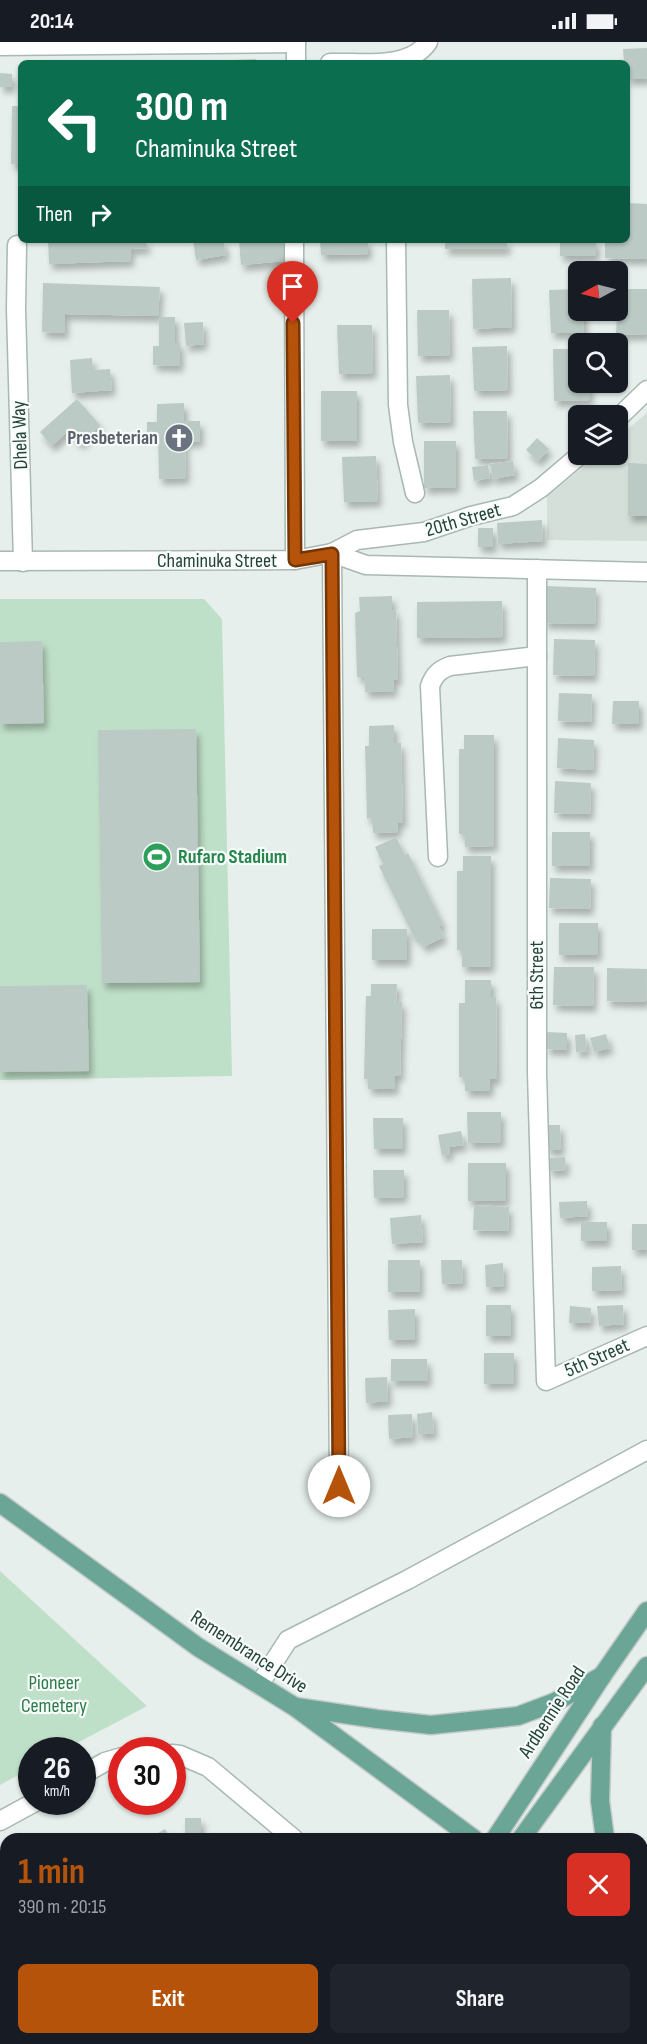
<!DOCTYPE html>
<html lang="en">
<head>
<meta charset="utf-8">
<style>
	:root { --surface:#171b24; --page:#20242c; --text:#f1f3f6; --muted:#9ea1a6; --accent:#b45309 }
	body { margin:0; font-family:"Sofia Sans Condensed",sans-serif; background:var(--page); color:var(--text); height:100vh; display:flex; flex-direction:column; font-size:22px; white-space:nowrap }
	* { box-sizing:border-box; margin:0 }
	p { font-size:20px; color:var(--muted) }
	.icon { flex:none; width:33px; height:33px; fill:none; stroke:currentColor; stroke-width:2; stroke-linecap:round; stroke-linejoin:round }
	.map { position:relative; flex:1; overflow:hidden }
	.side { position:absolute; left:0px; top:1791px; width:648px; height:212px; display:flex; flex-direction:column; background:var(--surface); border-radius:18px 18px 0 0; box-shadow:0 2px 4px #0004 }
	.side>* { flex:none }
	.top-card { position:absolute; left:18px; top:18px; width:612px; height:183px; border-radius:9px; box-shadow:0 2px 4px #0004; background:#0b6e4f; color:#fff; overflow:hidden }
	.needle { width:39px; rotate:263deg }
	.tools { position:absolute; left:568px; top:219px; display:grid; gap:12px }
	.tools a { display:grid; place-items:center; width:60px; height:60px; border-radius:9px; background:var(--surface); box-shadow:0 2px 4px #0004; font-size:30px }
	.speed { position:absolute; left:18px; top:1695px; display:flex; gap:12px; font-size:30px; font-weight:700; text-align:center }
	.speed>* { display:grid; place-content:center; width:78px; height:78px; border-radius:50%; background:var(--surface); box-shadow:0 2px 4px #0004; line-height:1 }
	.speed small { font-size:15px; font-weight:400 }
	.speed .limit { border:9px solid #d22; background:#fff; color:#111 }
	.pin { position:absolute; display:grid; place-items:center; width:51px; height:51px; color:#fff; margin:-62px -26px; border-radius:50% 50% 50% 0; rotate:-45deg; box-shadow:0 0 6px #0007 }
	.pin .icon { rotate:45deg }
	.me { position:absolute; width:66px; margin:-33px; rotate:0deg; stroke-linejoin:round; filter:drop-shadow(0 0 4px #0008) }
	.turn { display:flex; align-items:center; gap:21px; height:126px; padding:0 18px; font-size:27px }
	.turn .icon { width:78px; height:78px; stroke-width:2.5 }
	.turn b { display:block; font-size:42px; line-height:51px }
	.then { display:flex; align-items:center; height:57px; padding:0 18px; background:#0003; gap:12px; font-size:22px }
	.round { display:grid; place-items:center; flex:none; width:63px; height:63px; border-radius:9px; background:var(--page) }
	.summary { display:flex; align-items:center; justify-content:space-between; height:102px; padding:0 18px }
	h1 { font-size:36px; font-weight:700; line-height:45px; color:var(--accent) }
	.cta { display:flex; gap:12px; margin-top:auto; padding:12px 18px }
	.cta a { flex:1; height:69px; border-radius:9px; background:var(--accent); color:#fff; font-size:24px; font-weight:700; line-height:69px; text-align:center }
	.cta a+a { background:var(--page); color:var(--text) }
	.status { display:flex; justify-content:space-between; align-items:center; height:42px; padding:0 30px; background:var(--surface); direction:ltr }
	.status svg { height:16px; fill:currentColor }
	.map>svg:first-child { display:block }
</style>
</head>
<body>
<div class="status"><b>20:14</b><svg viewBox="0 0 49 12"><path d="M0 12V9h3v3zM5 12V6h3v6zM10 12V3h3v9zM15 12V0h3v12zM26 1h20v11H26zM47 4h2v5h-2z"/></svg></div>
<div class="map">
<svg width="647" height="2002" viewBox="0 0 647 2002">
	<defs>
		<filter id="shadow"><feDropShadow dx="3.5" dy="6" stdDeviation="3" flood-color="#0004"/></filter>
	</defs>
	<rect width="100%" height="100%" fill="#e6efeb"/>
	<path fill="#d4dfda" d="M647,371V499L547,498V455L598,413L618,412V395Z"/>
	<g fill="#bfe0c8">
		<path d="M0,557H204L222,577L232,1034L0,1038Z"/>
		<path d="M0,1529L147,1664L64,1708H32L31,1726L0,1743Z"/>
	</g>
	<g fill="#bbcac4" filter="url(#shadow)">
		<path d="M647,6V37H627V21H624L623,7Z"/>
		<path d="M256,17V21H209V19Z"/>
		<path d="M0,31L12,32V45H0Z"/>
		<path d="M12,64H21V122H11Z"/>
		<path d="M627,161L647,162V217L605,216V198H627Z"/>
		<path d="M48,198H146L147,206L130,207L131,219L49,222Z"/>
		<path d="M193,198H223L226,213L196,218Z"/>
		<path d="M239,198H283L285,219L241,223Z"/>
		<path d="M320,198H368V212L321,213Z"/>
		<rect x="445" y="198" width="62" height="9"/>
		<rect x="560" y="198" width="36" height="16"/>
		<path d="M511,236L512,285L473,287L472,237Z"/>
		<path d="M43,241L160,245L158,274L65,272V291L42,290Z"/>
		<path d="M579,247V268H584V291H551L549,248Z"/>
		<path d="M618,247H647V292L616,293Z"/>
		<path d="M417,268H449L450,313L418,314Z"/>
		<path d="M159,275H175V301H180V324L153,323V304H159Z"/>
		<path d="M203,280L204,302L186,304L184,281Z"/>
		<path d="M337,283H372L373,331L339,332Z"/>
		<path d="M507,304L508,348L474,349L472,305Z"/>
		<path d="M553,307H579V340H589L590,358L554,359Z"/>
		<path d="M92,316L93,328L110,327L112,348L72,351L70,318Z"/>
		<path d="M450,333L451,380L418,381L416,334Z"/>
		<rect x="321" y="349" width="36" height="50"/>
		<path d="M77,357L100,383L80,402L68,389L52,404L40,390Z"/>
		<path d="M184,361V379H200V399L185,400L186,436L159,437L158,393L147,394V380H157V362Z"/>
		<path d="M473,369H507L508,416L475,417Z"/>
		<path d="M537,396L549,407L538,419L526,408Z"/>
		<path d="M424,399H456V445L424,446Z"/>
		<path d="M376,414L378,459L344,460L342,415Z"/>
		<path d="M513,419L515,433L493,437L490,422Z"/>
		<path d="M628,421L647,422V474H628Z"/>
		<path d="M488,423L490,436L474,439L472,425Z"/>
		<path d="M542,478L543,499L498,502L497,481Z"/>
		<rect x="478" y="486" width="15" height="19"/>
		<path d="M546,544L596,546L595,582L544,581Z"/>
		<path d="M392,554V569L396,568L398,638H393L394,649L365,650L364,635H357L355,571L360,569L359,555Z"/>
		<path d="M502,559L503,595L417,596V560Z"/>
		<path d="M554,597L595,598L594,634L553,633Z"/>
		<path d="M42,599L44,681L0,682V600Z"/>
		<path d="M559,651L592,652L591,680L558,679Z"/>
		<path d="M613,659H639V682H612Z"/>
		<path d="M394,683V701H401L403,780L397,781L398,790L373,791L372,776L367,777L365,704H369V684Z"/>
		<path d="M196,687L200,940L102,941L98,688Z"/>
		<path d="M464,693H494V804L465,805L464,792H459V707H464Z"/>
		<path d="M558,696L594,698L593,728L557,726Z"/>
		<path d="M555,739L591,741L590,772L554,771Z"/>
		<rect x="552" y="790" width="38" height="34"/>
		<path d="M396,795L405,813L408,811L443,882L439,884L444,895L423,905L418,895L415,897L379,824L383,822L375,805Z"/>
		<path d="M463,814H491V925H462V908H457V829H463Z"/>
		<path d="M550,836L591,837L590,867L549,866Z"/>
		<rect x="559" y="881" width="39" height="32"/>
		<rect x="372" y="887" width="35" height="31"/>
		<path d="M554,925H594L593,964L553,963Z"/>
		<path d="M607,926L647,927L646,960L607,959Z"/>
		<path d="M465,938H491V955H496L497,1037H490V1049H465V1035H459V961H465Z"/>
		<path d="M371,942H397L396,960H402L400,1034H395V1047H368V1037H364L366,954H371Z"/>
		<path d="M87,943L89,1029L0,1030V944Z"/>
		<path d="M547,990L567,991V1008L546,1007Z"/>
		<path d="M585,992L587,1009L576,1010L575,993Z"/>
		<path d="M606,992L610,1006L594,1010L590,996Z"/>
		<path d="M467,1070H501V1100L468,1101Z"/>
		<path d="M373,1076H403V1107H374Z"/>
		<path d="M546,1083H560L561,1108H547Z"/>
		<path d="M461,1089L464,1103L449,1105L450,1112L442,1114L438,1093Z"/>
		<path d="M565,1115L566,1128L549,1129L548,1116Z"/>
		<rect x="468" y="1121" width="38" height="38"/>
		<path d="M373,1128H404V1155L374,1156Z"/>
		<path d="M587,1159L588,1174L560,1176L559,1160Z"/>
		<path d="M474,1163L509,1165L508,1189L473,1188Z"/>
		<path d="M421,1173L423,1200L392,1202L390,1176Z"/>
		<rect x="581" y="1180" width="26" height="19"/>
		<rect x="632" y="1182" width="15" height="26"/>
		<rect x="388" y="1218" width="32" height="32"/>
		<path d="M441,1218H462L463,1241L442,1242Z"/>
		<path d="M503,1221L504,1244L486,1245L485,1223Z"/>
		<path d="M621,1224L622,1248L592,1249V1225Z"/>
		<rect x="486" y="1263" width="25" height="31"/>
		<path d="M623,1263L624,1282L599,1284L597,1264Z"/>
		<path d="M570,1264L591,1266L590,1281H569Z"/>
		<path d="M415,1267V1298H389L388,1268Z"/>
		<path d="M484,1311H514V1341L484,1342Z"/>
		<path d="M391,1317H427L428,1339H391Z"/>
		<path d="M387,1335L388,1359L366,1361L365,1336Z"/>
		<path d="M432,1370L434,1391L418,1392L417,1372Z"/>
		<path d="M412,1372L413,1395L389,1397L388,1373Z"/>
		<rect x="185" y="1776" width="16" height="21"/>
		<path d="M165,1787L171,1797H148Z"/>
		<path d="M288,1996H305L309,2001L283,2002Z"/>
		<path d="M348,1996H363L368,2002H341Z"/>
		<path d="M411,1996H445L439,2002H406Z"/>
	</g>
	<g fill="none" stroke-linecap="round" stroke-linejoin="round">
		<g stroke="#a8b8b2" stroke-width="21">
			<g id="minor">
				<path d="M0,4L296,1"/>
				<path d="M296,21V0"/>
				<path d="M330,21C360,20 410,28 428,0"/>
				<path d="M294,198L295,518"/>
				<path d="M396,198L398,363L403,400L415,451"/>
				<path d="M17,203L16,267L23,520"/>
				<path d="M618,376L647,348"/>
				<path d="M0,519L295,518L332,511L366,523L647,530"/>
				<path d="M537,527V1031L546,1339L647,1294"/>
				<path d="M438,815L430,644C434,633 439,628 450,624L537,614"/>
				<path d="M339,1444L332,511L357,498L424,490L471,474L513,464L541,446L581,412"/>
				<path d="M259,1643L288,1598L407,1538L647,1408"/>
				<path d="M172,1712L180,1713L208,1725L294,1797"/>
				<path d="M82,1733L105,1720L122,1715"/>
				<path d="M0,1779L35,1760"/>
				<path d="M0,1899L6,1897"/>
				<path d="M459,1996L460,2002"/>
				<path d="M572,1996L580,2002"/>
				<path d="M331,2002L336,1996"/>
			</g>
		</g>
		<g stroke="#c2cac8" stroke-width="21">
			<g id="major">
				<path d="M0,1461L198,1605L295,1665L474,1797"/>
				<path d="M296,1665L377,1677L431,1683L518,1674L555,1660L602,1634"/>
				<path d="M602,1684L600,1759L605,1797"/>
				<path d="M495,1797L602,1634L647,1569"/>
				<path d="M521,1797L647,1624"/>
				<path d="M642,1889L647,1898"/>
				<path d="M642,1912L647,1915"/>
			</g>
		</g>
		<use href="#minor" stroke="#fff" stroke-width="18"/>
		<use href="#major" stroke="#6aa596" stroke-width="18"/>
	</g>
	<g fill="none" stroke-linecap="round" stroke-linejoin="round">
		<g stroke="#753606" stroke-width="15">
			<path id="route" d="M293,281L295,518L332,512L339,1444"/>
		</g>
		<use href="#route" stroke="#b45309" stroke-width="10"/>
	</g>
	<defs>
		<g id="church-disc" transform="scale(1.5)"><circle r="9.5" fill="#6b7280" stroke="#f7fbf9"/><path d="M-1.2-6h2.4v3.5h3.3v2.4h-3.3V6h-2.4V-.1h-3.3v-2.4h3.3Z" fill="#fff"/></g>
		<g id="stadium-disc" transform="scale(1.5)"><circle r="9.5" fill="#2e9e5b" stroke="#f7fbf9"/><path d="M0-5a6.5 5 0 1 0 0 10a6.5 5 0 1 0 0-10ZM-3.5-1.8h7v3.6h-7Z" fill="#fff"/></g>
	</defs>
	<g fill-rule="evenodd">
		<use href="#church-disc" x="179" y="396"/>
		<use href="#stadium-disc" x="157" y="815"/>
	</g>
	<g text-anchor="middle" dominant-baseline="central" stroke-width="4.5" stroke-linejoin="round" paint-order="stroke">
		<g font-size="20" fill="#24423a" stroke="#f7fbf9">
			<text transform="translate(20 393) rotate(-92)">Dhela Way</text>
			<text transform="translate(463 478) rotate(-16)">20th Street</text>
			<text x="217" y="519">Chaminuka Street</text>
			<text transform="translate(537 933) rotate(-90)">6th Street</text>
			<text transform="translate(597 1316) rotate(-24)">5th Street</text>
			<text transform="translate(249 1610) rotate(33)">Remembrance Drive</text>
			<text transform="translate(552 1670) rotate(-57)">Ardbennie Road</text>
		</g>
		<g font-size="20" font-weight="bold" fill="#5b616d" stroke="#f7fbf9" text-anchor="end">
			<text x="158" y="396">Presbeterian</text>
		</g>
		<g font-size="20" font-weight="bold" fill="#27864d" stroke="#f7fbf9" text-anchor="start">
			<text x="178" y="815">Rufaro Stadium</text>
		</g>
		<g font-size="20" fill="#2d7a4b" stroke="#f7fbf9">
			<text x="54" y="1641">Pioneer<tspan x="54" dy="23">Cemetery</tspan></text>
		</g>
	</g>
</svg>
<div class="tools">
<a><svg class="needle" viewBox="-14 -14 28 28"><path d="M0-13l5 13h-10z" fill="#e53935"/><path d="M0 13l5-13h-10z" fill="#9ea1a6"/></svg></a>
<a><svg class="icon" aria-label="search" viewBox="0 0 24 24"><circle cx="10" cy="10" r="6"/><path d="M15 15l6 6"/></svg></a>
<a><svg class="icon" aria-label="layers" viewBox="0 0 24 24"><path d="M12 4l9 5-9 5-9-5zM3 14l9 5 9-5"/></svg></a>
</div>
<div class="speed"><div>26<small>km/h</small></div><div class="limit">30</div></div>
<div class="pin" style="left:293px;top:281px;background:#d93025"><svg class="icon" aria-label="arrive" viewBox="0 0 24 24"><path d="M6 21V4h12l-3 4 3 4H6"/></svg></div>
<svg class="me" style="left:339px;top:1444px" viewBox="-20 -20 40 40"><circle r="19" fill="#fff"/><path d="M0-13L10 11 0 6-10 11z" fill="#b45309"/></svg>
<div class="top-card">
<div class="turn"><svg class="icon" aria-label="left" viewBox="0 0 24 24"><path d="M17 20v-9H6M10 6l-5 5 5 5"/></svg><div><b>300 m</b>Chaminuka Street</div></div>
<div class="then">Then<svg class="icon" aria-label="right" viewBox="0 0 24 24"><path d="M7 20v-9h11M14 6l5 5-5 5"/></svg></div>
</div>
<section class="side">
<div class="summary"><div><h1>1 min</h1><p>390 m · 20:15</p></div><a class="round" style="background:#d93025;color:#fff"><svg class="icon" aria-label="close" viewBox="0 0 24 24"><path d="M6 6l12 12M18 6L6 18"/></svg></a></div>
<div class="cta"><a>Exit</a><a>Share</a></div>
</section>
</div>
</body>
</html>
